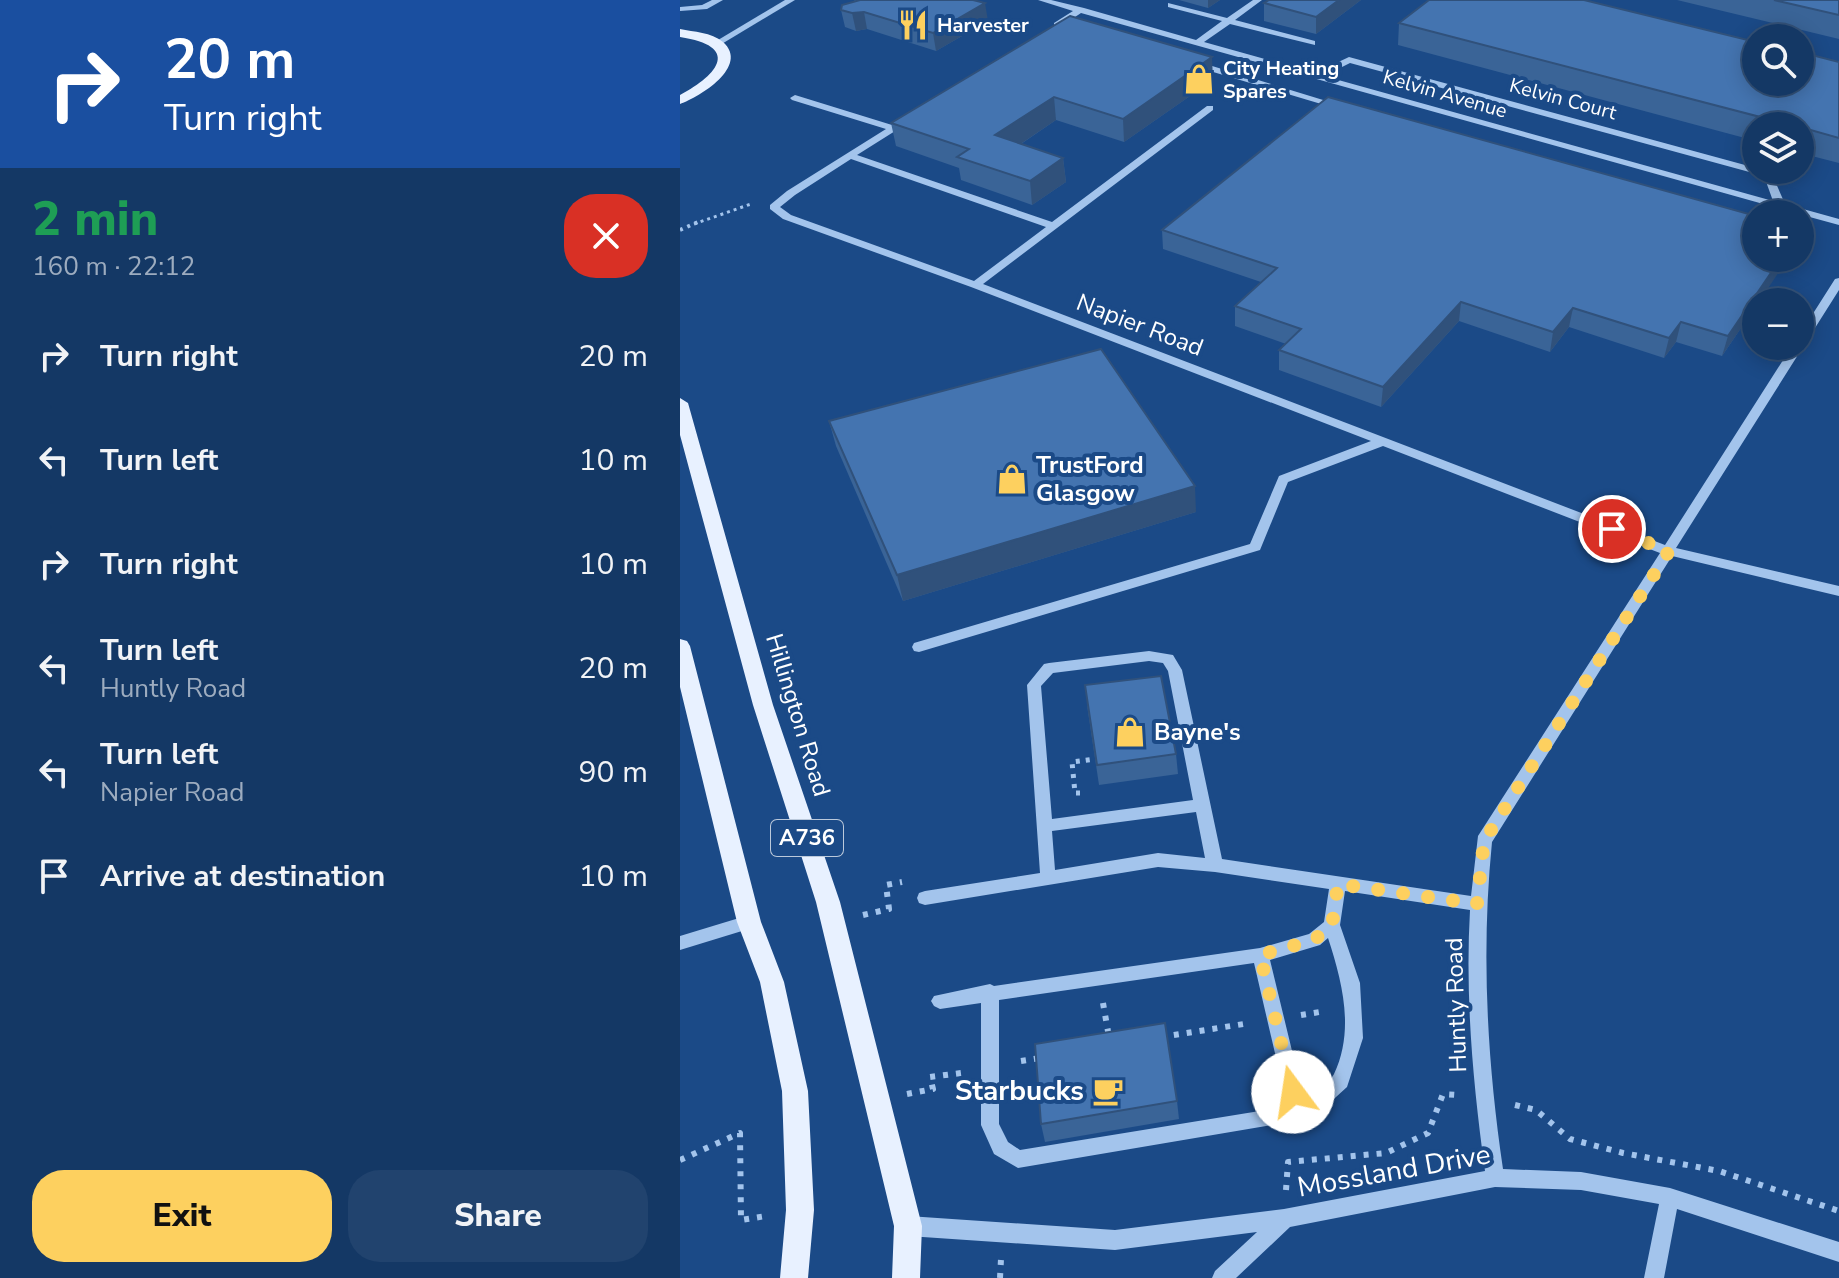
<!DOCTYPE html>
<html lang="en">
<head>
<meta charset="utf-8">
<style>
	:root { --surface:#143865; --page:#21436e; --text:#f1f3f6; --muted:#9dacbf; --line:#335279; --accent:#fdd05f }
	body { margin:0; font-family:"Nunito Sans",sans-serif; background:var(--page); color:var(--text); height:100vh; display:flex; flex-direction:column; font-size:30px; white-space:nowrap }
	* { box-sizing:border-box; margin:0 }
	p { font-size:26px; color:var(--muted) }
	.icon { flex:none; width:44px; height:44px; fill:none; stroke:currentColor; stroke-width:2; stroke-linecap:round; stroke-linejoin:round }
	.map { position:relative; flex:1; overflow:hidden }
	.panel { display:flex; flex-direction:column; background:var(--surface); width:680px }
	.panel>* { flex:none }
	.top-card { background:#1a4fa0; color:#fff; overflow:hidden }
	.buttons { position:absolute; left:1062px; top:24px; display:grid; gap:16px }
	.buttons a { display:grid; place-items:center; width:72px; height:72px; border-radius:50%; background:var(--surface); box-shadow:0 4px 20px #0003,0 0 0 2px var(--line); font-size:40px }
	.pin { position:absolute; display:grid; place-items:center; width:68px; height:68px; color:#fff; margin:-34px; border:4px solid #fff; border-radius:50%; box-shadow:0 2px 8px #0007 }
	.me { position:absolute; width:88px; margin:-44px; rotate:346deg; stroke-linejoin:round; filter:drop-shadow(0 0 6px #0008) }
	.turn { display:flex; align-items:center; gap:28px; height:168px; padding:0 32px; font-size:36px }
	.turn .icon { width:104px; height:104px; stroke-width:2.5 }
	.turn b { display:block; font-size:56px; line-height:68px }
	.round { display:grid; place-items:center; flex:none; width:84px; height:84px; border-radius:32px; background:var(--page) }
	.headline { display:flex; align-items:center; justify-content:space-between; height:136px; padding:0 32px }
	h1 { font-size:48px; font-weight:800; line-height:60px; color:#1e9e55 }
	.cta { display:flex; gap:16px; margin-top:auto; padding:16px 32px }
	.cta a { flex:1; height:92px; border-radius:32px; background:var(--accent); color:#111; font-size:32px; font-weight:800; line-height:92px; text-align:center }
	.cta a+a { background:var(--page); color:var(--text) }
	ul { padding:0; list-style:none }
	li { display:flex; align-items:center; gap:24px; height:104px; padding:0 32px }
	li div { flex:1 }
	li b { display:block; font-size:30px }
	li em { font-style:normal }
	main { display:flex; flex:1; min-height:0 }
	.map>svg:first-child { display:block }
</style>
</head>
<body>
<main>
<section class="panel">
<div class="top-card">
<div class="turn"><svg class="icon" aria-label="right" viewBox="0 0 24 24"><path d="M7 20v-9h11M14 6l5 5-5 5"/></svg><div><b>20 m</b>Turn right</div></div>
</div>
<div class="headline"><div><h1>2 min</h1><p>160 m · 22:12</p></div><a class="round" style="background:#d93025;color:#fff"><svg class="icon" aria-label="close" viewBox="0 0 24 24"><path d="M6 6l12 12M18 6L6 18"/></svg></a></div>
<ul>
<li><svg class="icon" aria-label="right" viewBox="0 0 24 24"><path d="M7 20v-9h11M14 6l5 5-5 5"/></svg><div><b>Turn right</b></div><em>20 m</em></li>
<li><svg class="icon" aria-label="left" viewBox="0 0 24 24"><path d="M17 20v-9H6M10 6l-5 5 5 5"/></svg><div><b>Turn left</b></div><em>10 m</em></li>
<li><svg class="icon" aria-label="right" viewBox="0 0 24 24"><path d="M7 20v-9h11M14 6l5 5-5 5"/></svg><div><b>Turn right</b></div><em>10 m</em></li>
<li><svg class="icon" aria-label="left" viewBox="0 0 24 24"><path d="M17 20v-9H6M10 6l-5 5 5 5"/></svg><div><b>Turn left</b><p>Huntly Road</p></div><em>20 m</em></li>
<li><svg class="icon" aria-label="left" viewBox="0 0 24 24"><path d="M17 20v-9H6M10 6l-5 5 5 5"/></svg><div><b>Turn left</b><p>Napier Road</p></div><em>90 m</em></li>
<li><svg class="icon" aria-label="arrive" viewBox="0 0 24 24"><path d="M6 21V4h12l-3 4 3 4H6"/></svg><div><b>Arrive at destination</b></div><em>10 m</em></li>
</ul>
<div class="cta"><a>Exit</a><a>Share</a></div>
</section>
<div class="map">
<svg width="1159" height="1278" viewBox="0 0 1159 1278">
	<rect width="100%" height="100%" fill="#1b4a87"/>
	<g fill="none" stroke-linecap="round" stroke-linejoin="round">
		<path stroke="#a3c4ec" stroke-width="3" stroke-dasharray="3 4" stroke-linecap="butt" d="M14,224L71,204"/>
		<path stroke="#a3c4ec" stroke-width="4" stroke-dasharray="3 5" stroke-linecap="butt" d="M0,230L18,222"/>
		<path stroke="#a3c4ec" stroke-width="5" stroke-dasharray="4 6" stroke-linecap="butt" d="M400,793H395L392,762L415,759"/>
		<g stroke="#a3c4ec" stroke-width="6" stroke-dasharray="5 8" stroke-linecap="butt">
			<path d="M183,915L209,909L206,885L222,882"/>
			<path d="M423,1003L429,1037"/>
			<path d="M621,1015L646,1011"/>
			<path d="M481,1037L570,1023"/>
			<path d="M341,1061L361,1058"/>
			<path d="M227,1094L253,1089L250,1077L281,1073"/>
			<path d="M835,1105L856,1110L890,1139L943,1153L1039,1171L1159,1211"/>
			<path d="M0,1160L60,1133L61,1220L86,1216"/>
			<path d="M606,1190L608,1162L706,1153L748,1133L763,1094L778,1095"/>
			<path d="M320,1278L321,1259"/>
		</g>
		<g fill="#a3c4ec" fill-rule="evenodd">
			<path d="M32,0H43L27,9L0,11V7L22,5Z"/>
			<path d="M105,0H115L40,45L33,43Z"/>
			<path d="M358,0H371L404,8L516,40L542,21L488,7V3L547,18L573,0H582L555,20L635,41V45L550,24L524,42L635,73L669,57L1076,168V170L1091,172L1105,204L1159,219V225L1104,210L1098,214H1086L1094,207L401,13L380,27H374V23L393,11ZM670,63L1084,176L1093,201L644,76Z"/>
			<path d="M513,62H519L666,107L658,109L513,66Z"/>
			<path d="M115,95L212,125L225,117H231V121L177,155L372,222L527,106H533V110L303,284L985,545L1112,346H1120V334L1155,279L1159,278V290L996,548L1159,586V596L992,556L812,842C801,952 807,1060 823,1169L901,1172L990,1188L1159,1242V1262L997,1209L984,1278H964L979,1204L901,1190L815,1187L610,1227L556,1278H532L535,1271L577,1232L435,1250L228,1236L221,1233L218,1226L221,1219L228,1216L435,1230L604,1209L805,1171C793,1084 785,997 790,910L665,891L660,925L680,983L683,1038L667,1087L633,1118L338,1168L314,1154L301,1125V1003L260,1009L254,1006L251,1001L254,996L310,984L314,986L580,948L629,934L644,922L649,889L535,872L478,867L245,905L239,903L237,898L239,893L245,891L360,873L347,685L364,664L369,663L469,651L493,655L502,670L542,859L791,896L798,836L980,553L703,446L608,482L580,550L239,652L234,651L232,647L234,643L570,544L599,476L691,441L291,287L103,219L90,209V205L107,191L206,129L112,100L110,98ZM171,159L366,227L294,281L111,215L100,207L115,195ZM469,661L483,663L488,671L513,800L372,819L361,686L373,673ZM516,812L525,858L478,853L375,870L372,831ZM648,938C662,981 675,1030 654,1074C649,1085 632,1095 623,1104L340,1150L328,1142L319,1124V1000L574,963L604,1092L607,1098L613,1100L619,1098L622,1092L590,960L640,945Z"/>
			<path d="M69,915L75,917L77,922L75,927L0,950V936Z"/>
		</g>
		<g fill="#e8f1ff" fill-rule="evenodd">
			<path d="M0,29C14,32 31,32 43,42C70,66 20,97 0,104V95C40,74 60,46 0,37Z"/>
			<path d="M0,398L8,403L93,705L160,902L242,1226L240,1278H212L214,1226L136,902L73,705L0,435Z"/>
			<path d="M0,639L7,641L10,646L81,922L104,982L128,1091L134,1210L128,1278H100L106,1210L102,1091L80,982L57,922L0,687Z"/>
		</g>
	</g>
	<g fill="#3a6497">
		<path d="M174,0H293L308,21L256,51L187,29L176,31L165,27L161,10L175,1Z"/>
		<path d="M499,0H540L528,8Z"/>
		<path d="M589,0H681L636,34L584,21V3Z"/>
		<path d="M997,0H1159V39Z"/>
		<path d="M390,16L533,80L444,142L376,120L341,144L383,158L386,182L352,205L281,180L279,168L216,146L211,123Z"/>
		<path d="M719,23L1159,62V163L1120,153V126H1076V141L718,45Z"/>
		<path d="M482,230L1076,302V306L1042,356L996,342L984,358L889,327L870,352L779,321L701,407L599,370V350L606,344L555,326V306L581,282L483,249Z"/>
		<path d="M149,421L516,512L223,601L156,446Z"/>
		<path d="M407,705L496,754L498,774L419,785Z"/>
		<path d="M497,1101L499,1119L365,1142L361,1124Z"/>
	</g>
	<g fill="#30517b">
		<path d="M528,0H540L528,8Z"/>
		<path d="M659,0H681L636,34V17Z"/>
		<path d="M305,3L308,21L256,51L253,33Z"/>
		<path d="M184,12L187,29L176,31L172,13Z"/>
		<path d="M532,57L533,80L444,142L443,119Z"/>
		<path d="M374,97L376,120L318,159L315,135Z"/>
		<path d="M383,158L386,182L352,205L350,181Z"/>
		<path d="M1101,258H1108L1079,302H1076V306L1042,356L1048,336Z"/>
		<path d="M781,302L779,321L701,407L703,387Z"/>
		<path d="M893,308L889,327L870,352L873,332Z"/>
		<path d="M1001,322L996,342L984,358L989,338Z"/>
		<path d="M515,486L516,512L223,601L217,575Z"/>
	</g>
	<g fill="#4474b0" stroke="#30517b" stroke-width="2">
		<path d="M180,0H293L305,3L253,33L184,12L172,13L161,10L162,5Z"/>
		<path d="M589,0H659L636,17L584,3Z"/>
		<path d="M749,0H904L1076,42V82H1120V52L1159,62V138L1120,127V126H1115L719,23Z"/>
		<path d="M1094,0H1159V15Z"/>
		<path d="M390,16L532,57L443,119L374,97L315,135L383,158L350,181L277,157L289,149L211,123Z"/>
		<path d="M648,97L1076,216V258H1101L1048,336L1001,322L989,338L893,308L873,332L781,302L703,387L599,350L621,329L555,306L597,268L482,230Z"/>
		<path d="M421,349L515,486L217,575L149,421Z"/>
		<path d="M481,676L496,754L417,765L405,685Z"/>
		<path d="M485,1023L497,1101L361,1124L355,1044Z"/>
	</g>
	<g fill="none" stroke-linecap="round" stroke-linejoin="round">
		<path stroke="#fdd05f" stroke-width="14" stroke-dasharray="0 25.2" d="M613,1092L580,955L634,940L652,925L658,884L797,904L804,841L989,551L932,529"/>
	</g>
	<defs>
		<g id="restaurant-bare" transform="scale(2.4)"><path d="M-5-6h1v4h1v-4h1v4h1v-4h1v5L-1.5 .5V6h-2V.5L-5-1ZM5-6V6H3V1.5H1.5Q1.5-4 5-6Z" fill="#fdd05f" stroke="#1b4a87" stroke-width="2.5" paint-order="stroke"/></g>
		<g id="shop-bare" transform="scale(2.4)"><path d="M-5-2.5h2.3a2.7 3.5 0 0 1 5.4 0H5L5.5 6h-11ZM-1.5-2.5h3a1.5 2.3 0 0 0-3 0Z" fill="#fdd05f" stroke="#1b4a87" stroke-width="2.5" paint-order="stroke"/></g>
		<g id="cafe-bare" transform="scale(2.4)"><path d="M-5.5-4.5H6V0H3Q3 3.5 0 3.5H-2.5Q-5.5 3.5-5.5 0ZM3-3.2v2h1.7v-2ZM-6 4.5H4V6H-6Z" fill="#fdd05f" stroke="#1b4a87" stroke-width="2.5" paint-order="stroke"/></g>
	</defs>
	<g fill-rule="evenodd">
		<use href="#restaurant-bare" x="233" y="25"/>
		<use href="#shop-bare" x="519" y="79"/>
		<use href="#shop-bare" x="332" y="479"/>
		<use href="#shop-bare" x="450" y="732"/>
		<use href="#cafe-bare" x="428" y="1091"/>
	</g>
	<g text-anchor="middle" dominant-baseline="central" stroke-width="8" stroke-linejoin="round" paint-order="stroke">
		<g font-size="20" font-weight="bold" fill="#fff" stroke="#1b4a87" text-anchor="start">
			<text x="257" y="25">Harvester</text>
			<text x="543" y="68">City Heating<tspan x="543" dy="23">Spares</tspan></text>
		</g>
		<g font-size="20" fill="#fff" stroke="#1b4a87">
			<text transform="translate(765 94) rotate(16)">Kelvin Avenue</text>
			<text transform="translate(883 99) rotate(15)">Kelvin Court</text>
		</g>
		<rect fill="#1b4a87" stroke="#bbc9db" stroke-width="2" x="91" y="820" width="72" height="36" rx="6"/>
		<g font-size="22" font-weight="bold" fill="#fff">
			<text x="127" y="838">A736</text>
		</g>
		<g font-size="24" fill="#fff" stroke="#1b4a87">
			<text transform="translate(460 325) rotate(21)">Napier Road</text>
			<text transform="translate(118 715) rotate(73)">Hillington Road</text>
			<text transform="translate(776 1005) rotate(-92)">Huntly Road</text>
		</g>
		<g font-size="24" font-weight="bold" fill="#fff" stroke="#1b4a87" text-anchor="start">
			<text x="356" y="465">TrustFord<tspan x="356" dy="28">Glasgow</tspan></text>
			<text x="474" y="732">Bayne's</text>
		</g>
		<g font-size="28" font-weight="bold" fill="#fff" stroke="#1b4a87" text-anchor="end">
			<text x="404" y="1091">Starbucks</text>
		</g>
		<g font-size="28" fill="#fff" stroke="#1b4a87">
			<text transform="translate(714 1171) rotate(-10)">Mossland Drive</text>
		</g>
	</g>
</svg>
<div class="buttons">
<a><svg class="icon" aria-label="search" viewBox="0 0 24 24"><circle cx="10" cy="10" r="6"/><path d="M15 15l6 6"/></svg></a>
<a><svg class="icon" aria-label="layers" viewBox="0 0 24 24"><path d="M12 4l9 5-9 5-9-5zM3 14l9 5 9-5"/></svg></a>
<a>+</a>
<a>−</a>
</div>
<div class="pin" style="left:932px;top:529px;background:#d93025"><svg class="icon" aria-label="arrive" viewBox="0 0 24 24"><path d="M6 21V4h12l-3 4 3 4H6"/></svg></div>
<svg class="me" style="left:613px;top:1092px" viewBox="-20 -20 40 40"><circle r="19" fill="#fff"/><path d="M0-13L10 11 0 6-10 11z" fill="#fdd05f"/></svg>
</div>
</main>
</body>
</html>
